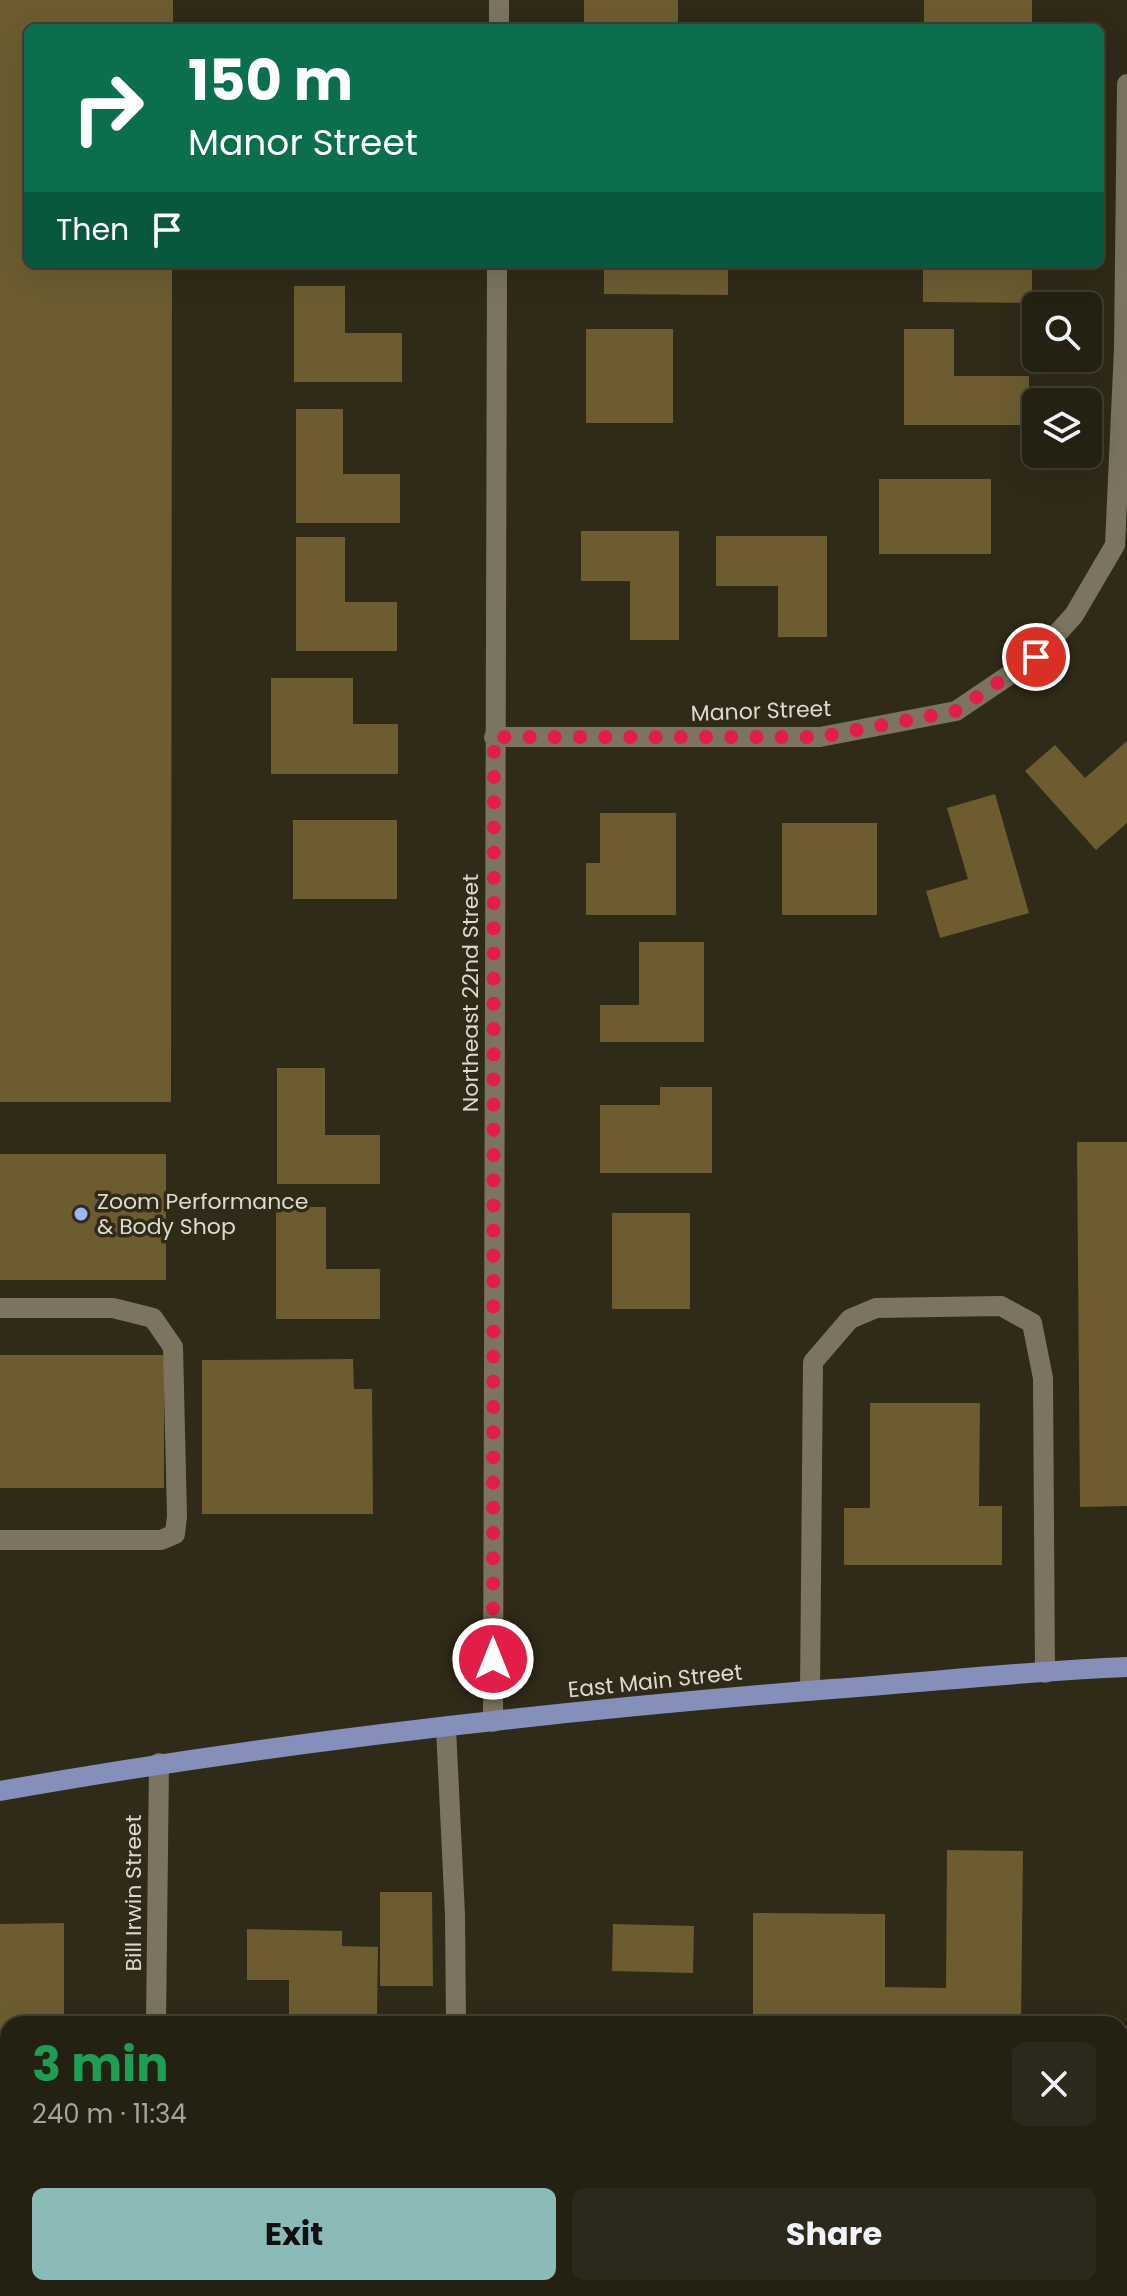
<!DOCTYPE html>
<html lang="en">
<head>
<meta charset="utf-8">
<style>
	:root { --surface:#242012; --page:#2c281b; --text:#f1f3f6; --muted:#a3a39f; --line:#413e32; --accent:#8bbbb9 }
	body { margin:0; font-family:Poppins,sans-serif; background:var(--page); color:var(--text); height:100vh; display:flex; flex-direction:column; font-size:30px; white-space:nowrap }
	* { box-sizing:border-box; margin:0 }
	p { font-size:26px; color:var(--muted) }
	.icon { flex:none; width:44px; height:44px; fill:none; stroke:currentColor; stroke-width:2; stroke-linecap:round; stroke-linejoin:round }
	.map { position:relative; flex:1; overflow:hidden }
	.panel { position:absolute; left:0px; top:2016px; width:1128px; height:280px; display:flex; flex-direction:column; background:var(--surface); border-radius:24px 24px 0 0; box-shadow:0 8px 32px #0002,0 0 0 2px var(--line) }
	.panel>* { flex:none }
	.hud { position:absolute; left:24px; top:24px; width:1080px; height:244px; border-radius:12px; box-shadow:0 8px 32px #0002,0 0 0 2px var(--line); background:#0b6e4f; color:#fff; overflow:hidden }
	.buttons { position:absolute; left:1022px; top:292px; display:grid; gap:16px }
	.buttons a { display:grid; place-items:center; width:80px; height:80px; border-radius:12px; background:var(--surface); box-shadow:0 8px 32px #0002,0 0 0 2px var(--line); font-size:40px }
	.pin { position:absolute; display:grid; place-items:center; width:68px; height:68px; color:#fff; margin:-34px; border:4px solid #fff; border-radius:50%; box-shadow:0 2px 8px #0007 }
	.me { position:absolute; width:88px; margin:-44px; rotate:0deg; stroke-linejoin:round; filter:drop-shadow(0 0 6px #0008) }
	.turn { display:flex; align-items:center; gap:28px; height:168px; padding:0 32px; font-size:36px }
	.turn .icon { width:104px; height:104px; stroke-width:2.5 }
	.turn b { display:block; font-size:56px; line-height:68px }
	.then { display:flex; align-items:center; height:76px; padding:0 32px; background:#0003; gap:16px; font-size:30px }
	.round { display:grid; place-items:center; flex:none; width:84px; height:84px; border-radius:12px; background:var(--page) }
	.summary { display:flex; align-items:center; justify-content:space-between; height:136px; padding:0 32px }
	h1 { font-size:48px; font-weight:700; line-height:60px; color:#1e9e55 }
	.action { display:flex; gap:16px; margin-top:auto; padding:16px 32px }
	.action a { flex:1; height:92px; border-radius:12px; background:var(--accent); color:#111; font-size:32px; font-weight:700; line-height:92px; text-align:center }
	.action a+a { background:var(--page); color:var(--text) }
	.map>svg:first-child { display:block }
</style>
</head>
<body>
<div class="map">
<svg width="1127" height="2296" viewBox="0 0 1127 2296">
	<rect width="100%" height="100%" fill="#302a18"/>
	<g fill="#6c5c30">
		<path d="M0,0H173V28H28V264H172L171,1102H0Z"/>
		<rect x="584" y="0" width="94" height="28"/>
		<rect x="924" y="0" width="108" height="28"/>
		<rect x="256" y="24" width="49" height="4"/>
		<path d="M604,264H728V295L604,294Z"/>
		<path d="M923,264H1032V303L923,302Z"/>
		<path d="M294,286H345V333H402V382H294Z"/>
		<rect x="586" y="329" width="87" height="94"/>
		<path d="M904,329H954V376H1029V425H904Z"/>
		<path d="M296,409H343V474H400V523H296Z"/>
		<rect x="879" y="479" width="112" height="75"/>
		<path d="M581,531H679V640H630V581H581Z"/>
		<path d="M716,536H827V637H778V586H716Z"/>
		<path d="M296,537H345V602H397V651H296Z"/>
		<path d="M271,678H353V724H398V774H271Z"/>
		<path d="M1127,741V823L1096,850L1025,771L1055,745L1085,778Z"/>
		<path d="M995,794L1029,913L940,938L926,891L968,879L947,808Z"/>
		<path d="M600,813H676V915H586V863H600Z"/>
		<rect x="293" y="820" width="104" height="79"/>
		<rect x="782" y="823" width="95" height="92"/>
		<path d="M639,942H704V1042H600V1005H639Z"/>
		<path d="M277,1068H325V1135H380V1184H277Z"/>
		<path d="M660,1087H712V1173H600V1105H660Z"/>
		<path d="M1077,1142H1127V1506L1080,1507Z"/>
		<rect x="0" y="1154" width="166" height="126"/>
		<path d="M276,1207H326V1269H380V1319H276Z"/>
		<rect x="612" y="1213" width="78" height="96"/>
		<rect x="0" y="1355" width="164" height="133"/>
		<path d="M353,1359L354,1389H372L373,1514H202V1360Z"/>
		<path d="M870,1403H980L979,1506H1002V1565H844V1508H870Z"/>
		<path d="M947,1850L1023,1851L1021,2024H753V1913L885,1914V1987L946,1988Z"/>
		<path d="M380,1892H432L433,1986H380Z"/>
		<path d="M64,1923V2024H8V2112H0V1924Z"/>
		<path d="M613,1924L694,1926L693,1973L612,1971Z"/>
		<path d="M247,1929L342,1931V1946L378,1947L377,2015L289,2014V1980H247Z"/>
	</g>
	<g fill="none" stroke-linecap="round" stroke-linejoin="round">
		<g stroke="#7c7460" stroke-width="20">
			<path d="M0,1308H113L153,1318L173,1347L177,1516L175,1534L161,1540H0"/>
			<path d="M810,1691L813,1362L850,1319L876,1308L1001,1306L1032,1323L1043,1378L1045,1673"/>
			<path d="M446,1728L455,1915L456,2024"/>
		</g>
		<g stroke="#7c7460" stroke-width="20">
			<path d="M499,28V0"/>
			<path d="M494,737H820L956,711L1036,657L1074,615L1115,545L1124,348L1127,84"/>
			<path d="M493,1722L497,264"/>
			<path d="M156,2024L159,1763"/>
			<path d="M1120,2210H1127"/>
			<path d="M0,2295L79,2288"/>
			<path d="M155,2296V2288"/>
		</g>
		<path stroke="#848fba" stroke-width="20" d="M0,1791C275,1742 554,1711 832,1689C930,1682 1029,1671 1127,1667"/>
	</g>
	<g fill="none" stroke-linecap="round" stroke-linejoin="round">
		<path stroke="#e11d48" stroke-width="14" stroke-dasharray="0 25.2" d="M493,1659L494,737H820L956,711L1036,657"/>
	</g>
	<circle fill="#9eb4fd" stroke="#302a18" stroke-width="3" cx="81" cy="1214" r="8"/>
	<g text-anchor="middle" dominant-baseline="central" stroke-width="7" stroke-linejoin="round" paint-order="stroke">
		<g font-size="22" fill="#ddd9cd" stroke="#302a18">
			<text transform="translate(761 711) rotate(-2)">Manor Street</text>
			<text transform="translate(470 993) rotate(-90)">Northeast 22nd Street</text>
			<text transform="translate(655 1681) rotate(-6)">East Main Street</text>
			<text transform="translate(133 1893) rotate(-90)">Bill Irwin Street</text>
		</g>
		<g font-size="22" fill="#ddd9cd" stroke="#302a18" text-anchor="start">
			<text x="97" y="1201">Zoom Performance<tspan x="97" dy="25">&amp; Body Shop</tspan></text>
		</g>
	</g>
</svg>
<div class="buttons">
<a><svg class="icon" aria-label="search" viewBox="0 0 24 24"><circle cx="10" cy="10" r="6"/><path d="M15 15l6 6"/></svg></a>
<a><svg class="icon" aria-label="layers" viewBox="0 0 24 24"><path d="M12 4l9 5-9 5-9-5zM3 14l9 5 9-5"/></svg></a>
</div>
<div class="pin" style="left:1036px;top:657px;background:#d93025"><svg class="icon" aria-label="arrive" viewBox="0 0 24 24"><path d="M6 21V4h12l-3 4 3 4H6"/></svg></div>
<svg class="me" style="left:493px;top:1659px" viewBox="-20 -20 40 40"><circle r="17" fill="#e11d48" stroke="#fff" stroke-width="3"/><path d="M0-11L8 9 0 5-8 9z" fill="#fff"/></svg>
<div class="hud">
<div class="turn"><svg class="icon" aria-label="right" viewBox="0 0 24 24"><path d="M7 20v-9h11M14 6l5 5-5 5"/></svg><div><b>150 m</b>Manor Street</div></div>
<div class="then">Then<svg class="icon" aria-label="arrive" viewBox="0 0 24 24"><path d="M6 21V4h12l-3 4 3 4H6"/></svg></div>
</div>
<section class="panel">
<div class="summary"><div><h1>3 min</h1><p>240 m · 11:34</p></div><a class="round"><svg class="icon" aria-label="close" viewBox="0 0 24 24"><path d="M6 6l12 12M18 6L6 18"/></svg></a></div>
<div class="action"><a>Exit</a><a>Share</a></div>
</section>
</div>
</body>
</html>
